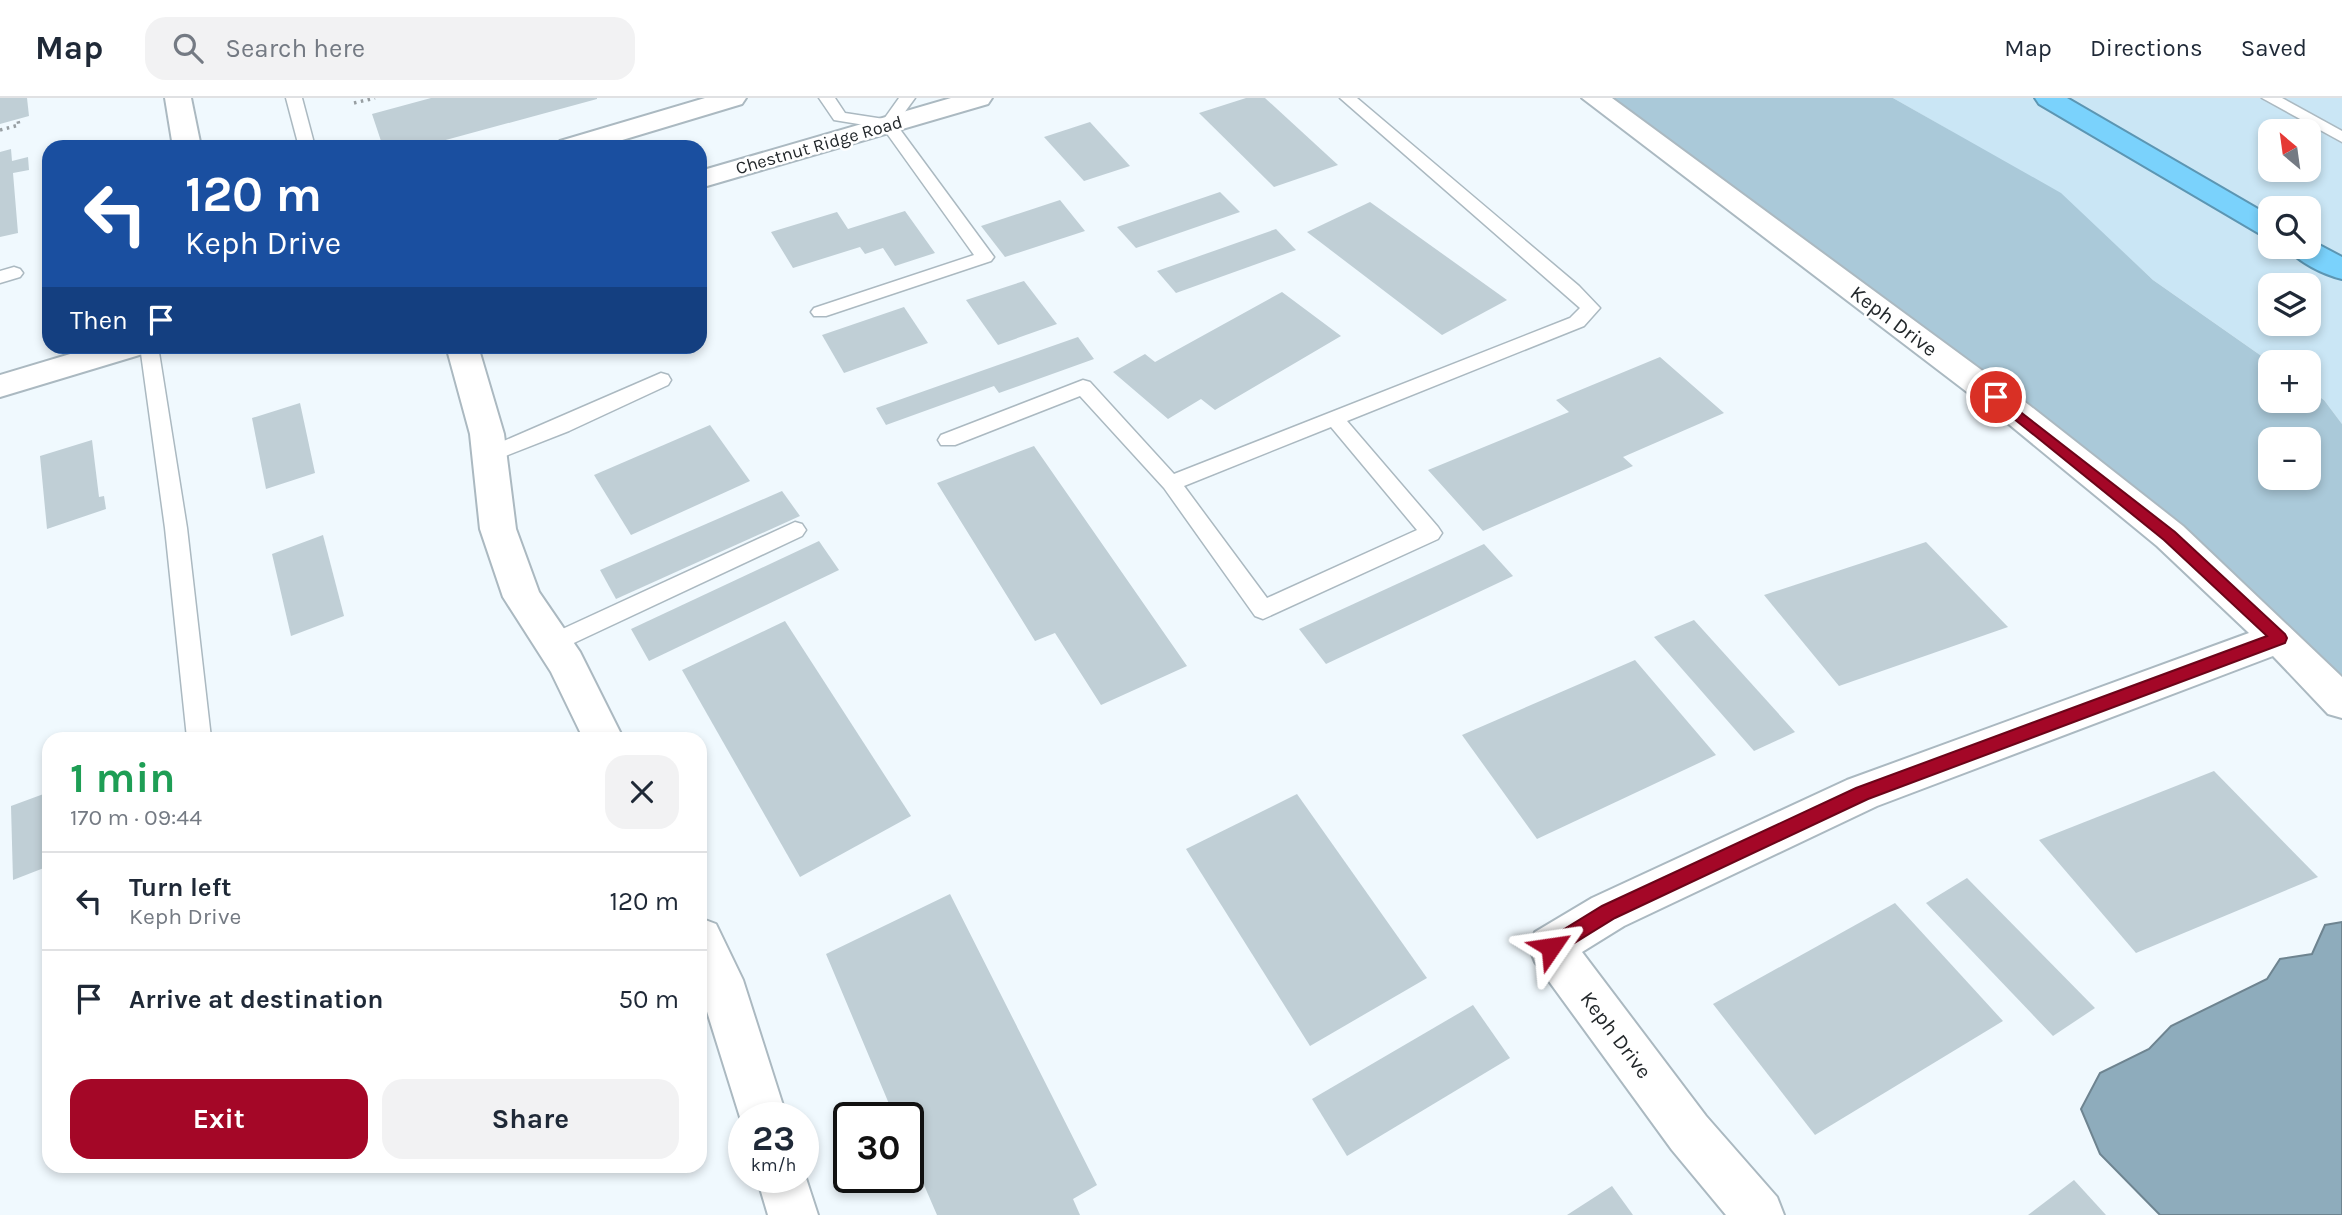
<!DOCTYPE html>
<html lang="en">
<head>
<meta charset="utf-8">
<style>
	:root { --surface:#fff; --page:#f2f2f3; --text:#1f2937; --muted:#747a83; --line:#e0e1e3; --accent:#a40727 }
	body { margin:0; font-family:Karla,sans-serif; background:var(--page); color:var(--text); height:100vh; display:flex; flex-direction:column; font-size:26px; white-space:nowrap }
	* { box-sizing:border-box; margin:0 }
	p { font-size:23px; color:var(--muted) }
	.icon { flex:none; width:38px; height:38px; fill:none; stroke:currentColor; stroke-width:2; stroke-linecap:round; stroke-linejoin:round }
	.map { position:relative; flex:1; overflow:hidden }
	.side { position:absolute; left:42px; top:634px; width:665px; height:441px; display:flex; flex-direction:column; background:var(--surface); border-radius:21px; box-shadow:0 4px 10px #0003 }
	.side>* { flex:none }
	.hud { position:absolute; left:42px; top:42px; width:665px; height:214px; border-radius:21px; box-shadow:0 4px 10px #0003; background:#1a4fa0; color:#fff; overflow:hidden }
	.needle { width:46px; rotate:331deg }
	.fabs { position:absolute; left:2258px; top:21px; display:grid; gap:14px }
	.fabs a { display:grid; place-items:center; width:63px; height:63px; border-radius:14px; background:var(--surface); box-shadow:0 4px 10px #0003; font-size:35px }
	.speed { position:absolute; left:728px; top:1004px; display:flex; gap:14px; font-size:35px; font-weight:700; text-align:center }
	.speed>* { display:grid; place-content:center; width:91px; height:91px; border-radius:50%; background:var(--surface); box-shadow:0 4px 10px #0003; line-height:1 }
	.speed small { font-size:18px; font-weight:400 }
	.speed .limit { border:4px solid #111; border-radius:10px; background:#fff; color:#111 }
	.pin { position:absolute; display:grid; place-items:center; width:60px; height:60px; color:#fff; margin:-30px; border:4px solid #fff; border-radius:50%; box-shadow:0 2px 7px #0007 }
	.me { position:absolute; width:77px; margin:-38px; rotate:58deg; stroke-linejoin:round; filter:drop-shadow(0 0 5px #0008) }
	.turn { display:flex; align-items:center; gap:24px; height:147px; padding:0 28px; font-size:32px }
	.turn .icon { width:91px; height:91px; stroke-width:2.5 }
	.turn b { display:block; font-size:49px; line-height:60px }
	.then { display:flex; align-items:center; height:66px; padding:0 28px; background:#0003; gap:14px; font-size:26px }
	.round { display:grid; place-items:center; flex:none; width:74px; height:74px; border-radius:21px; background:var(--page) }
	.head { display:flex; align-items:center; justify-content:space-between; height:119px; padding:0 28px }
	h1 { font-size:42px; font-weight:700; line-height:52px; color:#1e9e55 }
	.action { display:flex; gap:14px; margin-top:auto; padding:14px 28px }
	.action a { flex:1; height:80px; border-radius:21px; background:var(--accent); color:#fff; font-size:28px; font-weight:700; line-height:80px; text-align:center }
	.action a+a { background:var(--page); color:var(--text) }
	ul { padding:0; list-style:none }
	li { display:flex; align-items:center; gap:21px; height:98px; padding:0 28px; border-top:2px solid var(--line) }
	li div { flex:1 }
	li b { display:block; font-size:26px }
	li em { font-style:normal }
	header { display:flex; align-items:center; gap:42px; box-sizing:border-box; height:98px; padding:0 35px; background:var(--surface); border-bottom:2px solid var(--line) }
	header strong { font-size:33px }
	nav { display:flex; gap:38px; margin-inline-start:auto; font-size:24px }
	.search { width:490px; height:63px; background:var(--page); display:flex; align-items:center; gap:18px; box-sizing:border-box; padding:0 24px; border-radius:21px; color:var(--muted); font-size:26px }
	.map>svg:first-child { display:block }
</style>
</head>
<body>
<header>
<strong>Map</strong>
<div class="search"><svg class="icon" aria-label="search" viewBox="0 0 24 24"><circle cx="10" cy="10" r="6"/><path d="M15 15l6 6"/></svg>Search here</div>
<nav><a>Map</a><a>Directions</a><a>Saved</a></nav>
</header>
<div class="map">
<svg width="2342" height="1117" viewBox="0 0 2342 1117">
	<rect width="100%" height="100%" fill="#f0f9fe"/>
	<path fill="#cae6f5" fill-rule="evenodd" d="M1893,0H2342V326L2324,302L2308,291V264H2270L2153,182L2110,142L1949,32ZM2270,33H2308V72H2270ZM2270,110H2308V149H2270ZM2270,187H2308V226H2270Z"/>
	<path fill="#aac9d9" fill-rule="evenodd" d="M1595,0H1893L2061,95L2153,182L2270,264V303H2308V291L2324,302L2342,326V604L2170,438ZM2270,341H2308V380H2270Z"/>
	<path fill="#8eacbc" stroke="#6e8490" stroke-width="2" d="M2342,824V1117H2160L2100,1056L2081,1011L2100,975L2149,951L2171,928L2267,881L2280,861L2312,856L2325,827Z"/>
	<g fill="#c0cfd6">
		<path d="M0,0H27L29,18L0,26Z"/>
		<path d="M431,0H597V1L420,49H383L372,16Z"/>
		<path d="M1246,0H1265L1338,67L1274,89L1199,15Z"/>
		<path d="M1090,24L1130,68L1084,83L1044,39Z"/>
		<path d="M11,51L12,63L28,59L29,72L13,75L18,135L0,139V54Z"/>
		<path d="M1220,94L1240,114L1136,150L1117,129Z"/>
		<path d="M1060,102L1085,133L1005,159L981,128Z"/>
		<path d="M1370,104L1507,202L1442,237L1307,134Z"/>
		<path d="M905,113L935,155L895,168L883,150L865,156L860,149L793,170L771,134L837,114L848,131Z"/>
		<path d="M1276,131L1296,152L1176,195L1157,173Z"/>
		<path d="M1024,183L1057,226L998,247L966,202Z"/>
		<path d="M1282,194L1341,238L1215,312L1201,301L1168,321L1113,274L1145,256L1155,264Z"/>
		<path d="M904,209L928,245L844,275L822,237Z"/>
		<path d="M1078,239L1094,261L999,295L994,288L886,327L876,310Z"/>
		<path d="M1660,259L1724,315L1623,359L1633,368L1483,433L1428,372L1569,314L1556,302Z"/>
		<path d="M300,305L315,375L266,391L252,320Z"/>
		<path d="M710,327L750,383L631,437L594,377Z"/>
		<path d="M92,342L99,399L104,398L106,411L47,431L40,358Z"/>
		<path d="M1034,348L1187,568L1101,607L1055,535L1035,543L937,385Z"/>
		<path d="M782,393L800,418L616,501L600,472Z"/>
		<path d="M323,437L344,518L291,538L272,456Z"/>
		<path d="M819,443L839,472L649,563L631,531Z"/>
		<path d="M1926,444L2008,529L1839,588L1764,497Z"/>
		<path d="M1484,446L1513,478L1326,566L1299,531Z"/>
		<path d="M1694,522L1795,634L1754,653L1654,539Z"/>
		<path d="M785,523L911,718L800,779L682,572Z"/>
		<path d="M1635,562L1716,657L1537,741L1462,637Z"/>
		<path d="M2214,673L2318,779L2136,855L2039,742Z"/>
		<path d="M49,694V768L13,782L11,708Z"/>
		<path d="M1297,696L1427,880L1310,948L1186,751Z"/>
		<path d="M1967,780L2095,910L2053,938L1926,805Z"/>
		<path d="M950,796L1097,1087L1073,1101L1080,1117H937L908,1050V1020H895L826,856Z"/>
		<path d="M1895,805L2003,923L1815,1037L1713,906Z"/>
		<path d="M1473,907L1510,960L1347,1058L1312,1001Z"/>
		<path d="M2074,1082L2106,1117H2028Z"/>
		<path d="M1612,1088L1633,1117H1567Z"/>
	</g>
	<g fill="none" stroke-linecap="round" stroke-linejoin="round">
		<g stroke="#abb9c1" stroke-width="3">
			<g id="lane">
				<path d="M286,0H302L315,49H299Z"/>
				<path d="M819,0H835L845,15L884,21L899,0H915L896,26L991,155L994,159L991,163L826,218H814L811,214L814,210L974,157L883,30L834,22Z"/>
				<path d="M1340,0H1357L1579,188L1600,210L1584,228L1347,323L1438,429L1442,435L1438,441L1263,521L1255,518L1164,390L1080,298L955,347H941L938,342L941,337L1083,282L1090,284L1174,376L1570,220L1580,210ZM1331,329L1417,432L1267,500L1184,388Z"/>
				<path d="M2262,0H2282L2342,33V44Z"/>
				<path d="M14,169L20,171L23,175L20,179L0,185V173Z"/>
				<path d="M140,248H158L187,430L211,640H187L165,430Z"/>
				<path d="M661,275L668,277L671,282L668,287L569,333L490,364L483,362L480,357L483,352Z"/>
				<path d="M795,424L802,426L806,432L802,438L561,551L553,554L545,551L542,545L545,539Z"/>
			</g>
		</g>
		<g stroke="#abb9c1" stroke-width="4">
			<g id="street">
				<path d="M165,0H191L201,49H173Z"/>
				<path d="M705,0H746L742,6L599,49H556L560,43Z"/>
				<path d="M1582,0H1612L2029,307L2183,428L2342,579V620L2328,616L2273,558L1877,708L1624,828L1582,854L1706,1018L1777,1099L1784,1117H1726L1672,1052L1535,864L1529,849L1535,834L1592,800L1847,682L2249,535L2157,448L2005,323Z"/>
				<path d="M446,248H478L504,336L516,431L539,494L580,554L623,640H583L551,574L503,499L480,431L470,336Z"/>
				<path d="M700,820L716,826L743,882L787,1020H744V1032L700,891Z"/>
				<path d="M803,1071L818,1117H768L757,1080H803Z"/>
			</g>
		</g>
		<g stroke="#abb9c1" stroke-width="4">
			<g id="secondary">
				<path d="M951,0H992L988,6L700,90V73Z"/>
				<path d="M97,248H151L146,255L0,299V277Z"/>
			</g>
		</g>
		<g stroke="#5c96b3" stroke-width="4">
			<g id="highway">
				<path d="M2035,0H2067L2270,118V139L2260,136L2039,6Z"/>
				<path d="M2308,141L2342,159V181C2325,177 2297,164 2287,149H2308Z"/>
			</g>
		</g>
		<g stroke="#979ea2" stroke-width="3.5" stroke-dasharray="2.5 4.5" stroke-linecap="butt">
			<path d="M354,5L375,0"/>
			<path d="M0,32L19,27L18,23"/>
		</g>
		<use href="#lane" fill="#fff" fill-rule="evenodd"/>
		<use href="#street" fill="#fff" fill-rule="evenodd"/>
		<use href="#secondary" fill="#fff" fill-rule="evenodd"/>
		<use href="#highway" fill="#7ad2fc" fill-rule="evenodd"/>
	</g>
	<path fill="#a40727" stroke="#6b0519" stroke-width="2" d="M1996,295L2175,434L2285,536L2287,540L2285,545L1868,701L1615,820L1558,855L1551,858L1545,855L1542,849L1545,843L1602,808L1856,690L2267,538L2164,442L1992,303L1990,299Z"/>
	<g text-anchor="middle" dominant-baseline="central" stroke-width="5" stroke-linejoin="round" paint-order="stroke">
		<g font-size="18" fill="#23282b" stroke="#fff">
			<text transform="translate(819 47) rotate(-16)">Chestnut Ridge Road</text>
		</g>
		<g font-size="21" fill="#23282b" stroke="#fff">
			<text transform="translate(1894 223) rotate(37)">Keph Drive</text>
			<text transform="translate(1616 937) rotate(53)">Keph Drive</text>
		</g>
	</g>
</svg>
<div class="fabs">
<a><svg class="needle" viewBox="-14 -14 28 28"><path d="M0-13l5 13h-10z" fill="#e53935"/><path d="M0 13l5-13h-10z" fill="#747a83"/></svg></a>
<a><svg class="icon" aria-label="search" viewBox="0 0 24 24"><circle cx="10" cy="10" r="6"/><path d="M15 15l6 6"/></svg></a>
<a><svg class="icon" aria-label="layers" viewBox="0 0 24 24"><path d="M12 4l9 5-9 5-9-5zM3 14l9 5 9-5"/></svg></a>
<a>+</a>
<a>−</a>
</div>
<div class="speed"><div>23<small>km/h</small></div><div class="limit">30</div></div>
<div class="pin" style="left:1996px;top:299px;background:#d93025"><svg class="icon" aria-label="arrive" viewBox="0 0 24 24"><path d="M6 21V4h12l-3 4 3 4H6"/></svg></div>
<svg class="me" style="left:1551px;top:849px" viewBox="-20 -20 40 40"><path d="M0-17L14 15 0 8-14 15z" fill="#a40727" stroke="#fff" stroke-width="4"/></svg>
<div class="hud">
<div class="turn"><svg class="icon" aria-label="left" viewBox="0 0 24 24"><path d="M17 20v-9H6M10 6l-5 5 5 5"/></svg><div><b>120 m</b>Keph Drive</div></div>
<div class="then">Then<svg class="icon" aria-label="arrive" viewBox="0 0 24 24"><path d="M6 21V4h12l-3 4 3 4H6"/></svg></div>
</div>
<section class="side">
<div class="head"><div><h1>1 min</h1><p>170 m · 09:44</p></div><a class="round"><svg class="icon" aria-label="close" viewBox="0 0 24 24"><path d="M6 6l12 12M18 6L6 18"/></svg></a></div>
<ul>
<li><svg class="icon" aria-label="left" viewBox="0 0 24 24"><path d="M17 20v-9H6M10 6l-5 5 5 5"/></svg><div><b>Turn left</b><p>Keph Drive</p></div><em>120 m</em></li>
<li><svg class="icon" aria-label="arrive" viewBox="0 0 24 24"><path d="M6 21V4h12l-3 4 3 4H6"/></svg><div><b>Arrive at destination</b></div><em>50 m</em></li>
</ul>
<div class="action"><a>Exit</a><a>Share</a></div>
</section>
</div>
</body>
</html>
